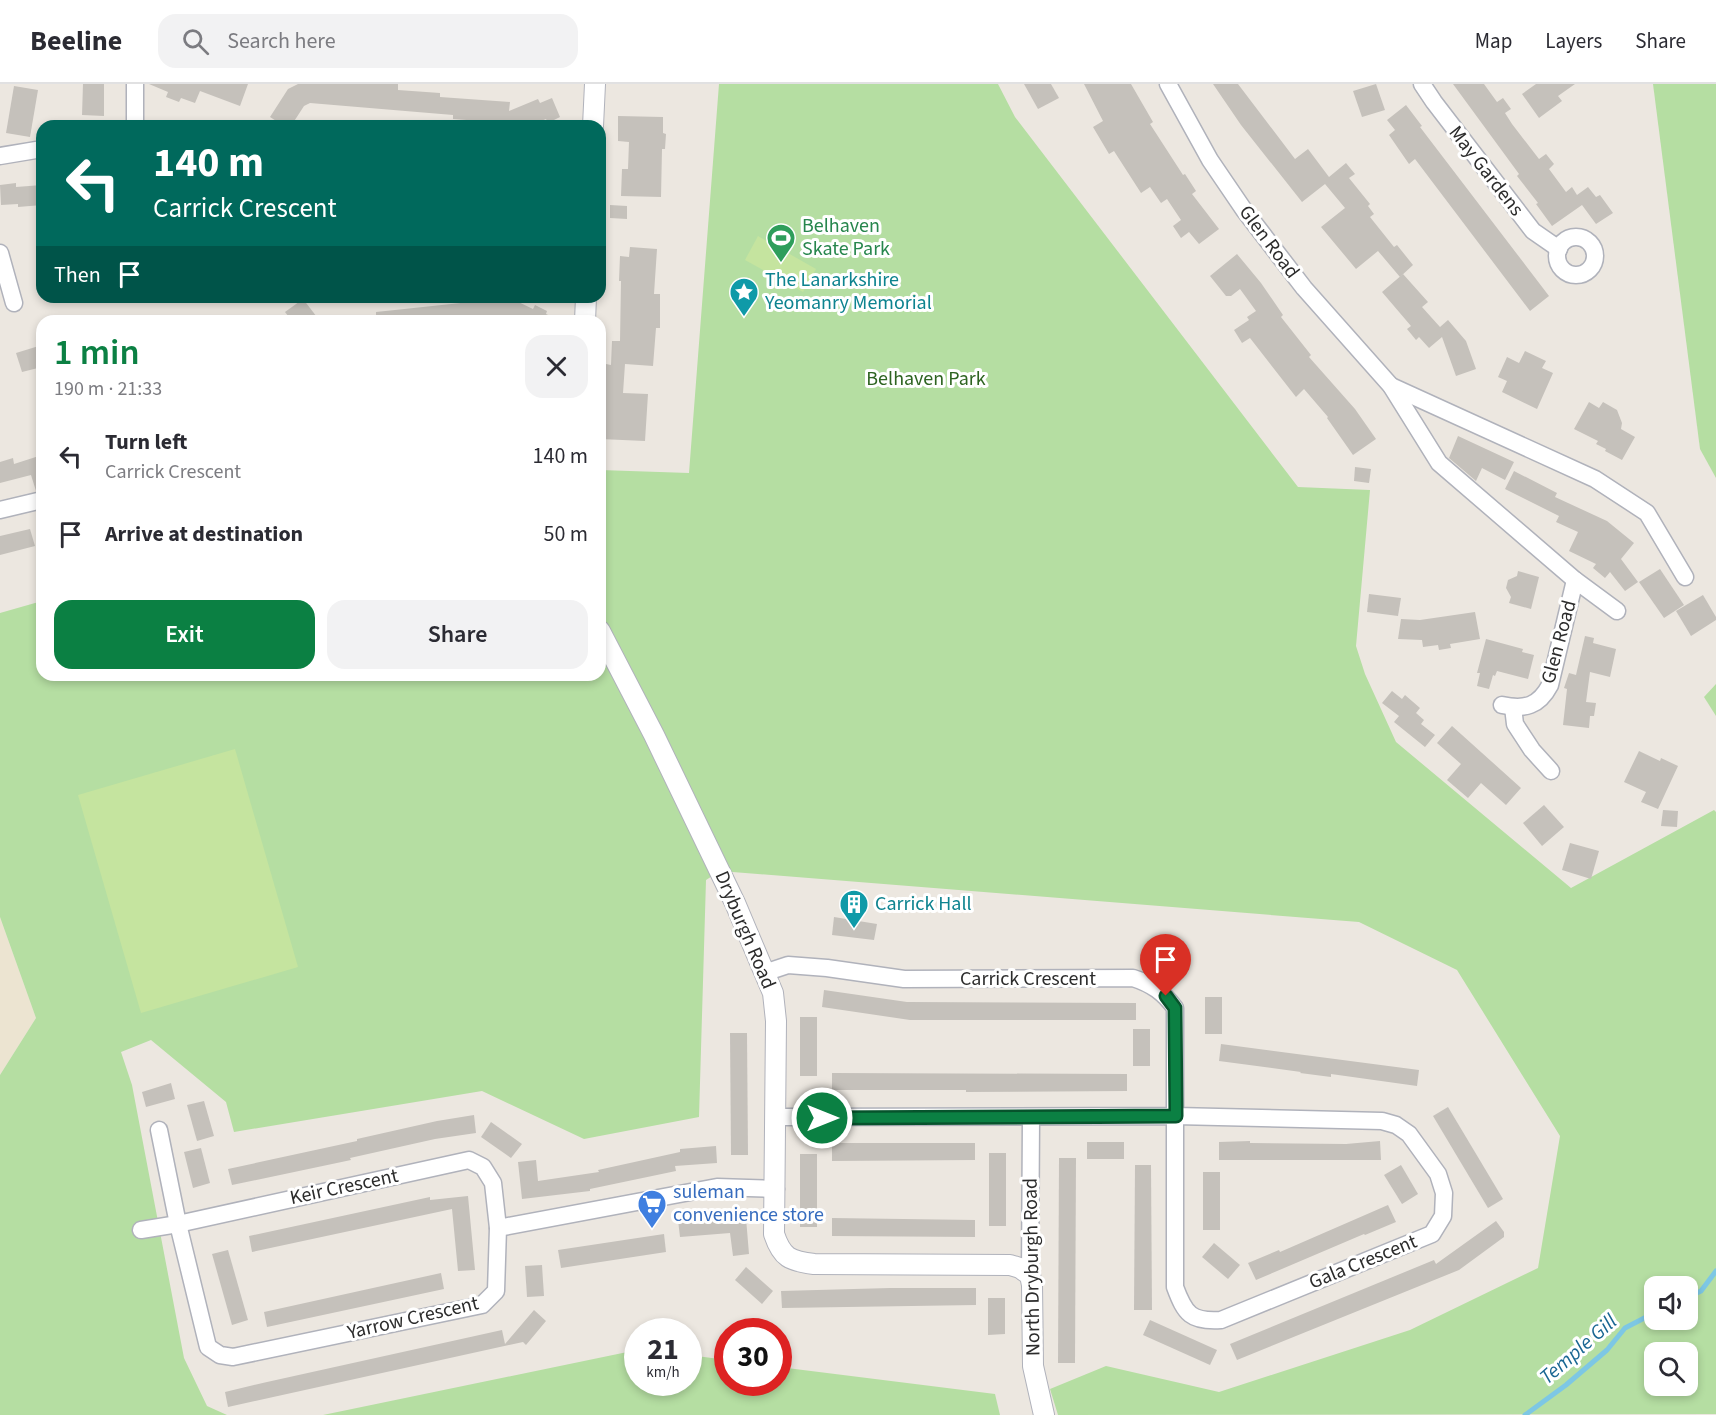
<!DOCTYPE html>
<html lang="en">
<head>
<meta charset="utf-8">
<style>
	:root { --surface:#fff; --page:#f2f2f3; --text:#2b2b33; --muted:#7c7c81; --line:#e1e1e2; --accent:#0b8043 }
	body { margin:0; font-family:"Source Sans 3",sans-serif; background:var(--page); color:var(--text); height:100vh; display:flex; flex-direction:column; font-size:22px; white-space:nowrap }
	* { box-sizing:border-box; margin:0 }
	p { font-size:20px; color:var(--muted) }
	.icon { flex:none; width:33px; height:33px; fill:none; stroke:currentColor; stroke-width:2; stroke-linecap:round; stroke-linejoin:round }
	.map { position:relative; flex:1; overflow:hidden }
	.side { position:absolute; left:36px; top:231px; width:570px; height:366px; display:flex; flex-direction:column; background:var(--surface); border-radius:18px; box-shadow:0 3px 9px #0003 }
	.side>* { flex:none }
	.guide { position:absolute; left:36px; top:36px; width:570px; height:183px; border-radius:18px; box-shadow:0 3px 9px #0003; background:#00695c; color:#fff; overflow:hidden }
	.buttons { position:absolute; left:1644px; top:1192px; display:grid; gap:12px }
	.buttons a { display:grid; place-items:center; width:54px; height:54px; border-radius:12px; background:var(--surface); box-shadow:0 3px 9px #0003; font-size:30px }
	.speed { position:absolute; left:624px; top:1234px; display:flex; gap:12px; font-size:30px; font-weight:700; text-align:center }
	.speed>* { display:grid; place-content:center; width:78px; height:78px; border-radius:50%; background:var(--surface); box-shadow:0 3px 9px #0003; line-height:1 }
	.speed small { font-size:15px; font-weight:400 }
	.speed .limit { border:9px solid #d22; background:#fff; color:#111 }
	.pin { position:absolute; display:grid; place-items:center; width:51px; height:51px; color:#fff; margin:-62px -26px; border-radius:50% 50% 50% 0; rotate:-45deg; box-shadow:0 0 6px #0007 }
	.pin .icon { rotate:45deg }
	.me { position:absolute; width:66px; margin:-33px; rotate:90deg; stroke-linejoin:round; filter:drop-shadow(0 0 4px #0008) }
	.turn { display:flex; align-items:center; gap:21px; height:126px; padding:0 18px; font-size:27px }
	.turn .icon { width:78px; height:78px; stroke-width:2.5 }
	.turn b { display:block; font-size:42px; line-height:51px }
	.then { display:flex; align-items:center; height:57px; padding:0 18px; background:#0003; gap:12px; font-size:22px }
	.round { display:grid; place-items:center; flex:none; width:63px; height:63px; border-radius:18px; background:var(--page) }
	.summary { display:flex; align-items:center; justify-content:space-between; height:102px; padding:0 18px }
	h1 { font-size:36px; font-weight:600; line-height:45px; color:var(--accent) }
	.action { display:flex; gap:12px; margin-top:auto; padding:12px 18px }
	.action a { flex:1; height:69px; border-radius:18px; background:var(--accent); color:#fff; font-size:24px; font-weight:600; line-height:69px; text-align:center }
	.action a+a { background:var(--page); color:var(--text) }
	ul { padding:0; list-style:none }
	li { display:flex; align-items:center; gap:18px; height:78px; padding:0 18px }
	li div { flex:1 }
	li b { display:block; font-size:22px }
	li em { font-style:normal }
	header { display:flex; align-items:center; gap:36px; box-sizing:border-box; height:84px; padding:0 30px; background:var(--surface); border-bottom:2px solid var(--line) }
	header strong { font-size:28px }
	nav { display:flex; gap:33px; margin-inline-start:auto; font-size:21px }
	.search { width:420px; height:54px; background:var(--page); display:flex; align-items:center; gap:15px; box-sizing:border-box; padding:0 21px; border-radius:18px; color:var(--muted); font-size:22px }
	.map>svg:first-child { display:block }
</style>
</head>
<body>
<header>
<strong>Beeline</strong>
<div class="search"><svg class="icon" aria-label="search" viewBox="0 0 24 24"><circle cx="10" cy="10" r="6"/><path d="M15 15l6 6"/></svg>Search here</div>
<nav><a>Map</a><a>Layers</a><a>Share</a></nav>
</header>
<div class="map">
<svg width="1716" height="1331" viewBox="0 0 1716 1331">
	<rect width="100%" height="100%" fill="#ece7e0"/>
	<path fill="#ece4d1" d="M0,833L36,934L0,991Z"/>
	<g fill="#b5dea2" fill-rule="evenodd">
		<path d="M719,0H998L1015,33L1298,403L1370,406L1356,562L1365,590L1396,658L1571,804L1714,726L1716,728V1330L1058,1331L1050,1305L1106,1282L1219,1308L1410,1246L1538,1184L1560,1052L1457,886L1359,838L720,787L706,796L699,1033L584,1055L482,1007L234,1048L226,1018L151,956L121,968L132,1001L184,1274L207,1322L227,1331H0V991L36,934L0,833V529L42,517V591H600V386L689,389ZM1654,1203H1688V1236H1654ZM1654,1269H1688V1302H1654Z"/>
		<path d="M1653,0H1716V394L1700,365Z"/>
		<path d="M1716,600V632L1704,613Z"/>
		<path d="M637,1266L638,1299H688L689,1271L727,1276L728,1299H778L779,1283L995,1310L1000,1331H323Z"/>
	</g>
	<g fill="#c5e49f">
		<path d="M758,152L816,185L803,208L745,176Z"/>
		<path d="M235,665L298,883L141,929L78,711Z"/>
	</g>
	<g fill="none" stroke-linecap="round" stroke-linejoin="round">
		<g stroke="#7dc7e4" stroke-width="5">
			<path d="M1688,1213L1701,1207L1716,1187"/>
			<path d="M1525,1331L1566,1301L1607,1266L1625,1244L1654,1229"/>
		</g>
	</g>
	<g fill="#c5c1bb">
		<path d="M83,0H104V32L82,31Z"/>
		<path d="M149,0H248L240,22L200,7L195,19L181,14L179,18L166,13L168,8Z"/>
		<path d="M298,0H398V6L440,9V13L510,18L509,27L538,15L540,19L552,14L560,33L548,39L546,35L529,42H521L520,40L453,35V31L310,19L304,22L291,42H284L270,33L288,5Z"/>
		<path d="M1024,0H1051L1059,14L1038,25Z"/>
		<path d="M1084,0H1131L1153,38L1150,40L1183,91L1185,90L1196,107L1192,110L1219,145L1199,160L1189,148L1181,154L1173,142L1181,136L1167,115L1161,119L1150,103L1141,109L1114,67L1109,70L1093,43L1103,37Z"/>
		<path d="M1213,0H1238L1295,75L1308,65L1329,93L1346,79L1355,90L1349,94L1370,120L1368,122L1374,130L1370,133L1394,163L1397,161L1413,181L1400,193L1378,167L1356,185L1321,143L1345,124L1325,100L1302,118L1241,41Z"/>
		<path d="M1376,0L1385,26L1362,33L1353,7Z"/>
		<path d="M1453,0H1484L1497,18L1503,14L1511,25L1505,29L1512,40L1539,75L1546,70L1554,80L1549,85L1566,108L1572,103L1577,111L1588,103L1596,113L1600,111L1613,129L1596,140L1582,121L1552,142L1536,120L1538,119L1517,92L1519,90Z"/>
		<path d="M1536,0H1575L1558,12L1562,17L1539,34L1522,10Z"/>
		<path d="M14,2L38,6L30,53L6,49Z"/>
		<path d="M1406,21L1422,42L1420,43L1549,212L1530,227L1415,75L1409,80L1389,51L1395,46L1387,36Z"/>
		<path d="M618,32L663,33V49L666,50L665,65H662L661,113L621,112L622,85H628L629,58L618,57Z"/>
		<path d="M16,99V103L42,101V121L18,123V120L1,121L0,101Z"/>
		<path d="M610,121L627,122V135L610,134Z"/>
		<path d="M630,163L657,165L654,210H660V244H656L653,282L625,280L623,309L648,310L645,357L600,355L606,280L611,281L612,257H620L621,197H619L620,172L629,173Z"/>
		<path d="M1237,170L1261,199L1283,231L1281,233L1311,271L1309,273L1355,325L1376,355L1353,371L1327,334L1328,333L1304,305L1296,313L1250,254L1242,259L1234,246L1249,236L1247,233L1256,227L1240,205L1231,212H1226L1210,192Z"/>
		<path d="M1403,190L1428,218L1422,223L1440,243L1448,236L1466,257L1476,285L1456,292L1442,253L1429,264L1419,253L1416,256L1407,245L1411,242L1382,208Z"/>
		<path d="M510,214L533,225L535,221L547,227L546,230L561,237H376V228L470,218V216L508,217Z"/>
		<path d="M303,215L320,237H292L285,228Z"/>
		<path d="M42,261V283L22,288L16,269Z"/>
		<path d="M1525,267L1546,277L1542,284L1553,289L1537,325L1502,308L1507,297L1498,293L1507,273L1519,279Z"/>
		<path d="M1589,318L1599,324L1603,318L1617,326L1622,339L1621,345L1635,353L1622,376L1605,367L1606,365L1596,360L1598,357L1574,345Z"/>
		<path d="M1458,352L1514,378L1505,396L1482,384L1476,397L1449,374Z"/>
		<path d="M42,371V406L36,407L31,391L0,399V378L13,374L14,380Z"/>
		<path d="M1355,383L1371,385L1369,399L1354,397Z"/>
		<path d="M1514,387L1557,409L1555,413L1607,437L1634,459L1621,475L1638,498L1625,507L1610,488L1605,494L1593,484L1596,480L1569,467L1578,448L1556,438L1559,432L1505,405Z"/>
		<path d="M30,445L35,462L0,471V452Z"/>
		<path d="M1660,485L1684,521L1664,534L1639,498Z"/>
		<path d="M1518,487L1539,493L1531,525L1509,519L1511,513L1506,504L1508,496L1517,492Z"/>
		<path d="M1369,510L1401,514L1398,532L1367,528Z"/>
		<path d="M1703,511L1716,533V536L1691,552L1676,527Z"/>
		<path d="M1475,528L1480,555L1450,560L1451,564L1439,566L1438,561L1423,563L1422,556L1398,555L1401,535L1420,536Z"/>
		<path d="M1585,552L1594,554L1593,559L1616,565L1610,593L1590,588L1586,618L1596,619L1594,632H1590L1589,644L1563,641L1567,605L1564,604L1569,589L1576,591Z"/>
		<path d="M1486,555L1523,565L1522,568L1534,571L1528,595L1497,587L1495,592L1493,591L1489,605L1477,602L1480,589H1477Z"/>
		<path d="M1392,607L1402,615L1405,611L1420,624L1416,629L1424,636L1421,640L1435,651L1425,663L1394,638L1399,632L1382,619Z"/>
		<path d="M1452,642L1521,704L1506,721L1481,699L1468,714L1447,696L1461,680L1437,659Z"/>
		<path d="M1639,667L1660,677L1661,674L1678,682L1658,725L1641,718L1646,708L1624,698Z"/>
		<path d="M1544,721L1564,743L1542,762L1523,739Z"/>
		<path d="M1663,726L1678,727L1677,743L1661,742Z"/>
		<path d="M1570,759L1599,767L1591,795L1562,786Z"/>
		<path d="M834,833L877,840L874,856L832,851Z"/>
		<path d="M824,906L907,918L1136,919V936H910L822,923Z"/>
		<rect x="1205" y="913" width="17" height="37"/>
		<rect x="800" y="933" width="17" height="59"/>
		<rect x="1133" y="945" width="17" height="37"/>
		<path d="M730,949H747L748,1071H731Z"/>
		<path d="M1221,960L1419,986L1417,1002L1331,990V993L1300,989L1301,988L1219,977Z"/>
		<path d="M832,989L1127,990V1007L966,1008V1006H832Z"/>
		<path d="M171,999L175,1015L146,1023L142,1008Z"/>
		<path d="M204,1017L214,1052L197,1057L187,1021Z"/>
		<path d="M1448,1023L1503,1115L1488,1124L1433,1032Z"/>
		<path d="M474,1031L476,1049L435,1055L350,1074L351,1076L232,1101L228,1085L357,1057V1055L437,1037Z"/>
		<path d="M491,1038L522,1060L511,1074L481,1053Z"/>
		<path d="M1250,1057V1059L1346,1060L1380,1057L1381,1076H1219V1058Z"/>
		<rect x="1087" y="1058" width="37" height="17"/>
		<path d="M832,1059H975V1076L832,1077Z"/>
		<path d="M716,1062L717,1079L675,1082L676,1087L590,1105V1107L522,1115L518,1078L536,1076L538,1097L599,1088L598,1086L680,1068V1065Z"/>
		<path d="M201,1064L210,1099L193,1104L184,1068Z"/>
		<rect x="989" y="1069" width="17" height="73"/>
		<rect x="800" y="1070" width="17" height="73"/>
		<path d="M1059,1074H1076L1075,1279H1058Z"/>
		<path d="M1135,1081H1151L1152,1226H1134Z"/>
		<path d="M1401,1081L1418,1110L1402,1120L1384,1091Z"/>
		<rect x="1203" y="1088" width="17" height="58"/>
		<path d="M468,1112L475,1186L458,1187L452,1125L252,1168L249,1152L430,1113V1116Z"/>
		<path d="M1388,1121L1396,1138L1365,1151L1364,1150L1256,1196L1248,1179L1279,1166L1280,1168Z"/>
		<path d="M715,1133V1137L746,1134L749,1170L733,1172L730,1149L680,1153L678,1136Z"/>
		<path d="M832,1134L975,1136V1153L832,1152Z"/>
		<path d="M1496,1137L1504,1148V1153L1459,1186L1237,1276L1230,1260L1434,1176L1436,1180Z"/>
		<path d="M664,1150L666,1168L561,1184L558,1166Z"/>
		<path d="M1214,1159L1240,1181L1228,1195L1202,1173Z"/>
		<path d="M228,1166L248,1236L232,1241L212,1170Z"/>
		<path d="M542,1181L544,1212L527,1213L525,1182Z"/>
		<path d="M746,1183L773,1207L762,1220L735,1196Z"/>
		<path d="M441,1189L444,1205L267,1243L264,1228Z"/>
		<path d="M890,1204H976V1221L782,1224L781,1207Z"/>
		<path d="M988,1214H1005V1250L988,1251Z"/>
		<path d="M534,1226L546,1237L526,1261L523,1258L228,1323L225,1308L267,1298L502,1246L505,1260Z"/>
		<path d="M1150,1236L1217,1266L1210,1281L1143,1251Z"/>
	</g>
	<g fill="none" stroke-linecap="round" stroke-linejoin="round">
		<g stroke="#b0b2bb" stroke-width="19">
			<g id="minor">
				<path d="M1168,0L1210,76L1244,126L1304,204L1391,302L1439,379L1575,496L1617,527"/>
				<path d="M1422,0L1434,18L1533,147L1559,165"/>
				<path d="M135,42V0"/>
				<path d="M0,72L42,65"/>
				<circle cx="1576" cy="172" r="19"/>
				<path d="M0,169L14,219"/>
				<path d="M1391,302L1595,395L1647,429L1685,493"/>
				<path d="M0,426L42,416"/>
				<path d="M1502,621C1525,626 1539,622 1550,601L1575,496"/>
				<path d="M1513,623L1515,640L1532,666L1551,687"/>
				<path d="M764,889L788,881L827,884L904,895L1133,894C1152,900 1164,909 1175,924V1203C1185,1230 1191,1238 1221,1236L1432,1150L1443,1132L1444,1109L1438,1090L1409,1050L1396,1041L1382,1037L1176,1032L776,1033"/>
				<path d="M159,1046L178,1140L208,1263L220,1271L233,1273L482,1221L496,1207L498,1144L717,1103L776,1105"/>
				<path d="M141,1146L178,1140L469,1076L483,1083L493,1099L498,1144"/>
				<path d="M1030,1191L1031,1034"/>
			</g>
		</g>
		<g stroke="#b0b2bb" stroke-width="22">
			<g id="tertiary">
				<path d="M593,42L595,0"/>
				<path d="M585,237L586,213"/>
				<path d="M600,547L654,651L735,819L773,909L776,937L774,1150C782,1174 790,1177 814,1180L1010,1181L1020,1184L1030,1191L1032,1201L1033,1282L1044,1331"/>
			</g>
		</g>
		<use href="#minor" stroke="#fff" stroke-width="16"/>
		<use href="#tertiary" stroke="#fff" stroke-width="20"/>
	</g>
	<g fill="none" stroke-linecap="round" stroke-linejoin="round">
		<g stroke="#07532c" stroke-width="15">
			<path id="route" d="M822,1034L1176,1032L1175,924L1166,912"/>
		</g>
		<use href="#route" stroke="#0b8043" stroke-width="10"/>
	</g>
	<defs>
		<g id="stadium-pin" transform="scale(1.5)"><path d="M0 17L-7.5 6A9.5 9.5 0 1 1 7.5 6Z" fill="#2e9e5b" stroke="#fff"/><path d="M0-5a6.5 5 0 1 0 0 10a6.5 5 0 1 0 0-10ZM-3.5-1.8h7v3.6h-7Z" fill="#fff"/></g>
		<g id="sight-pin" transform="scale(1.5)"><path d="M0 17L-7.5 6A9.5 9.5 0 1 1 7.5 6Z" fill="#0f9aa8" stroke="#fff"/><path d="M0-6L1.8-2.2L6-1.7L2.9 1.2L3.7 5.4L0 3.3L-3.7 5.4L-2.9 1.2L-6-1.7L-1.8-2.2Z" fill="#fff"/></g>
		<g id="building-pin" transform="scale(1.5)"><path d="M0 17L-7.5 6A9.5 9.5 0 1 1 7.5 6Z" fill="#0f9aa8" stroke="#fff"/><path d="M-4-6H4V6H1V3H-1V6H-4ZM-2.5-4.3h1.7v1.8h-1.7ZM.8-4.3h1.7v1.8H.8ZM-2.5-1h1.7V.8h-1.7ZM.8-1h1.7V.8H.8Z" fill="#fff"/></g>
		<g id="supermarket-pin" transform="scale(1.5)"><path d="M0 17L-7.5 6A9.5 9.5 0 1 1 7.5 6Z" fill="#3f7fe0" stroke="#fff"/><path d="M-6-5.5h2.5l.6 2H6L4.5 2H-2.5L-4.4-4H-6ZM-1.5 3.2a1.3 1.3 0 1 0 .1 0ZM3 3.2a1.3 1.3 0 1 0 .1 0Z" fill="#fff"/></g>
	</defs>
	<g fill-rule="evenodd">
		<use href="#stadium-pin" x="781" y="154"/>
		<use href="#sight-pin" x="744" y="208"/>
		<use href="#building-pin" x="854" y="820"/>
		<use href="#supermarket-pin" x="652" y="1120"/>
	</g>
	<g text-anchor="middle" dominant-baseline="central" stroke-width="6" stroke-linejoin="round" paint-order="stroke">
		<g font-size="20" fill="#2c2c2c" stroke="#fff">
			<text transform="translate(1486 87) rotate(52)">May Gardens</text>
			<text transform="translate(1269 158) rotate(53)">Glen Road</text>
			<text transform="translate(1559 558) rotate(-75)">Glen Road</text>
			<text transform="translate(745 846) rotate(67)">Dryburgh Road</text>
			<text x="1028" y="895">Carrick Crescent</text>
			<text transform="translate(344 1103) rotate(-12)">Keir Crescent</text>
			<text transform="translate(1363 1178) rotate(-22)">Gala Crescent</text>
			<text transform="translate(1032 1183) rotate(-91)">North Dryburgh Road</text>
			<text transform="translate(413 1234) rotate(-13)">Yarrow Crescent</text>
		</g>
		<g font-size="20" fill="#27864d" stroke="#fff" text-anchor="start">
			<text x="802" y="142">Belhaven<tspan x="802" dy="23">Skate Park</tspan></text>
		</g>
		<g font-size="20" fill="#0d838f" stroke="#fff" text-anchor="start">
			<text x="765" y="196">The Lanarkshire<tspan x="765" dy="23">Yeomanry Memorial</tspan></text>
			<text x="875" y="820">Carrick Hall</text>
		</g>
		<g font-size="20" fill="#2e6421" stroke="#fff">
			<text x="926" y="295">Belhaven Park</text>
		</g>
		<g font-size="20" fill="#366cbe" stroke="#fff" text-anchor="start">
			<text x="673" y="1108">suleman<tspan x="673" dy="23">convenience store</tspan></text>
		</g>
		<g font-size="21" font-style="italic" fill="#1a6793" stroke="#fff">
			<text transform="translate(1578 1265) rotate(-41)">Temple Gill</text>
		</g>
	</g>
</svg>
<div class="buttons">
<a><svg class="icon" aria-label="sound" viewBox="0 0 24 24"><path d="M4 9h4l5-4v14l-5-4H4zM17 9q2 3 0 6"/></svg></a>
<a><svg class="icon" aria-label="search" viewBox="0 0 24 24"><circle cx="10" cy="10" r="6"/><path d="M15 15l6 6"/></svg></a>
</div>
<div class="speed"><div>21<small>km/h</small></div><div class="limit">30</div></div>
<div class="pin" style="left:1166px;top:912px;background:#d93025"><svg class="icon" aria-label="arrive" viewBox="0 0 24 24"><path d="M6 21V4h12l-3 4 3 4H6"/></svg></div>
<svg class="me" style="left:822px;top:1034px" viewBox="-20 -20 40 40"><circle r="17" fill="#0b8043" stroke="#fff" stroke-width="3"/><path d="M0-11L8 9 0 5-8 9z" fill="#fff"/></svg>
<div class="guide">
<div class="turn"><svg class="icon" aria-label="left" viewBox="0 0 24 24"><path d="M17 20v-9H6M10 6l-5 5 5 5"/></svg><div><b>140 m</b>Carrick Crescent</div></div>
<div class="then">Then<svg class="icon" aria-label="arrive" viewBox="0 0 24 24"><path d="M6 21V4h12l-3 4 3 4H6"/></svg></div>
</div>
<section class="side">
<div class="summary"><div><h1>1 min</h1><p>190 m · 21:33</p></div><a class="round"><svg class="icon" aria-label="close" viewBox="0 0 24 24"><path d="M6 6l12 12M18 6L6 18"/></svg></a></div>
<ul>
<li><svg class="icon" aria-label="left" viewBox="0 0 24 24"><path d="M17 20v-9H6M10 6l-5 5 5 5"/></svg><div><b>Turn left</b><p>Carrick Crescent</p></div><em>140 m</em></li>
<li><svg class="icon" aria-label="arrive" viewBox="0 0 24 24"><path d="M6 21V4h12l-3 4 3 4H6"/></svg><div><b>Arrive at destination</b></div><em>50 m</em></li>
</ul>
<div class="action"><a>Exit</a><a>Share</a></div>
</section>
</div>
</body>
</html>
